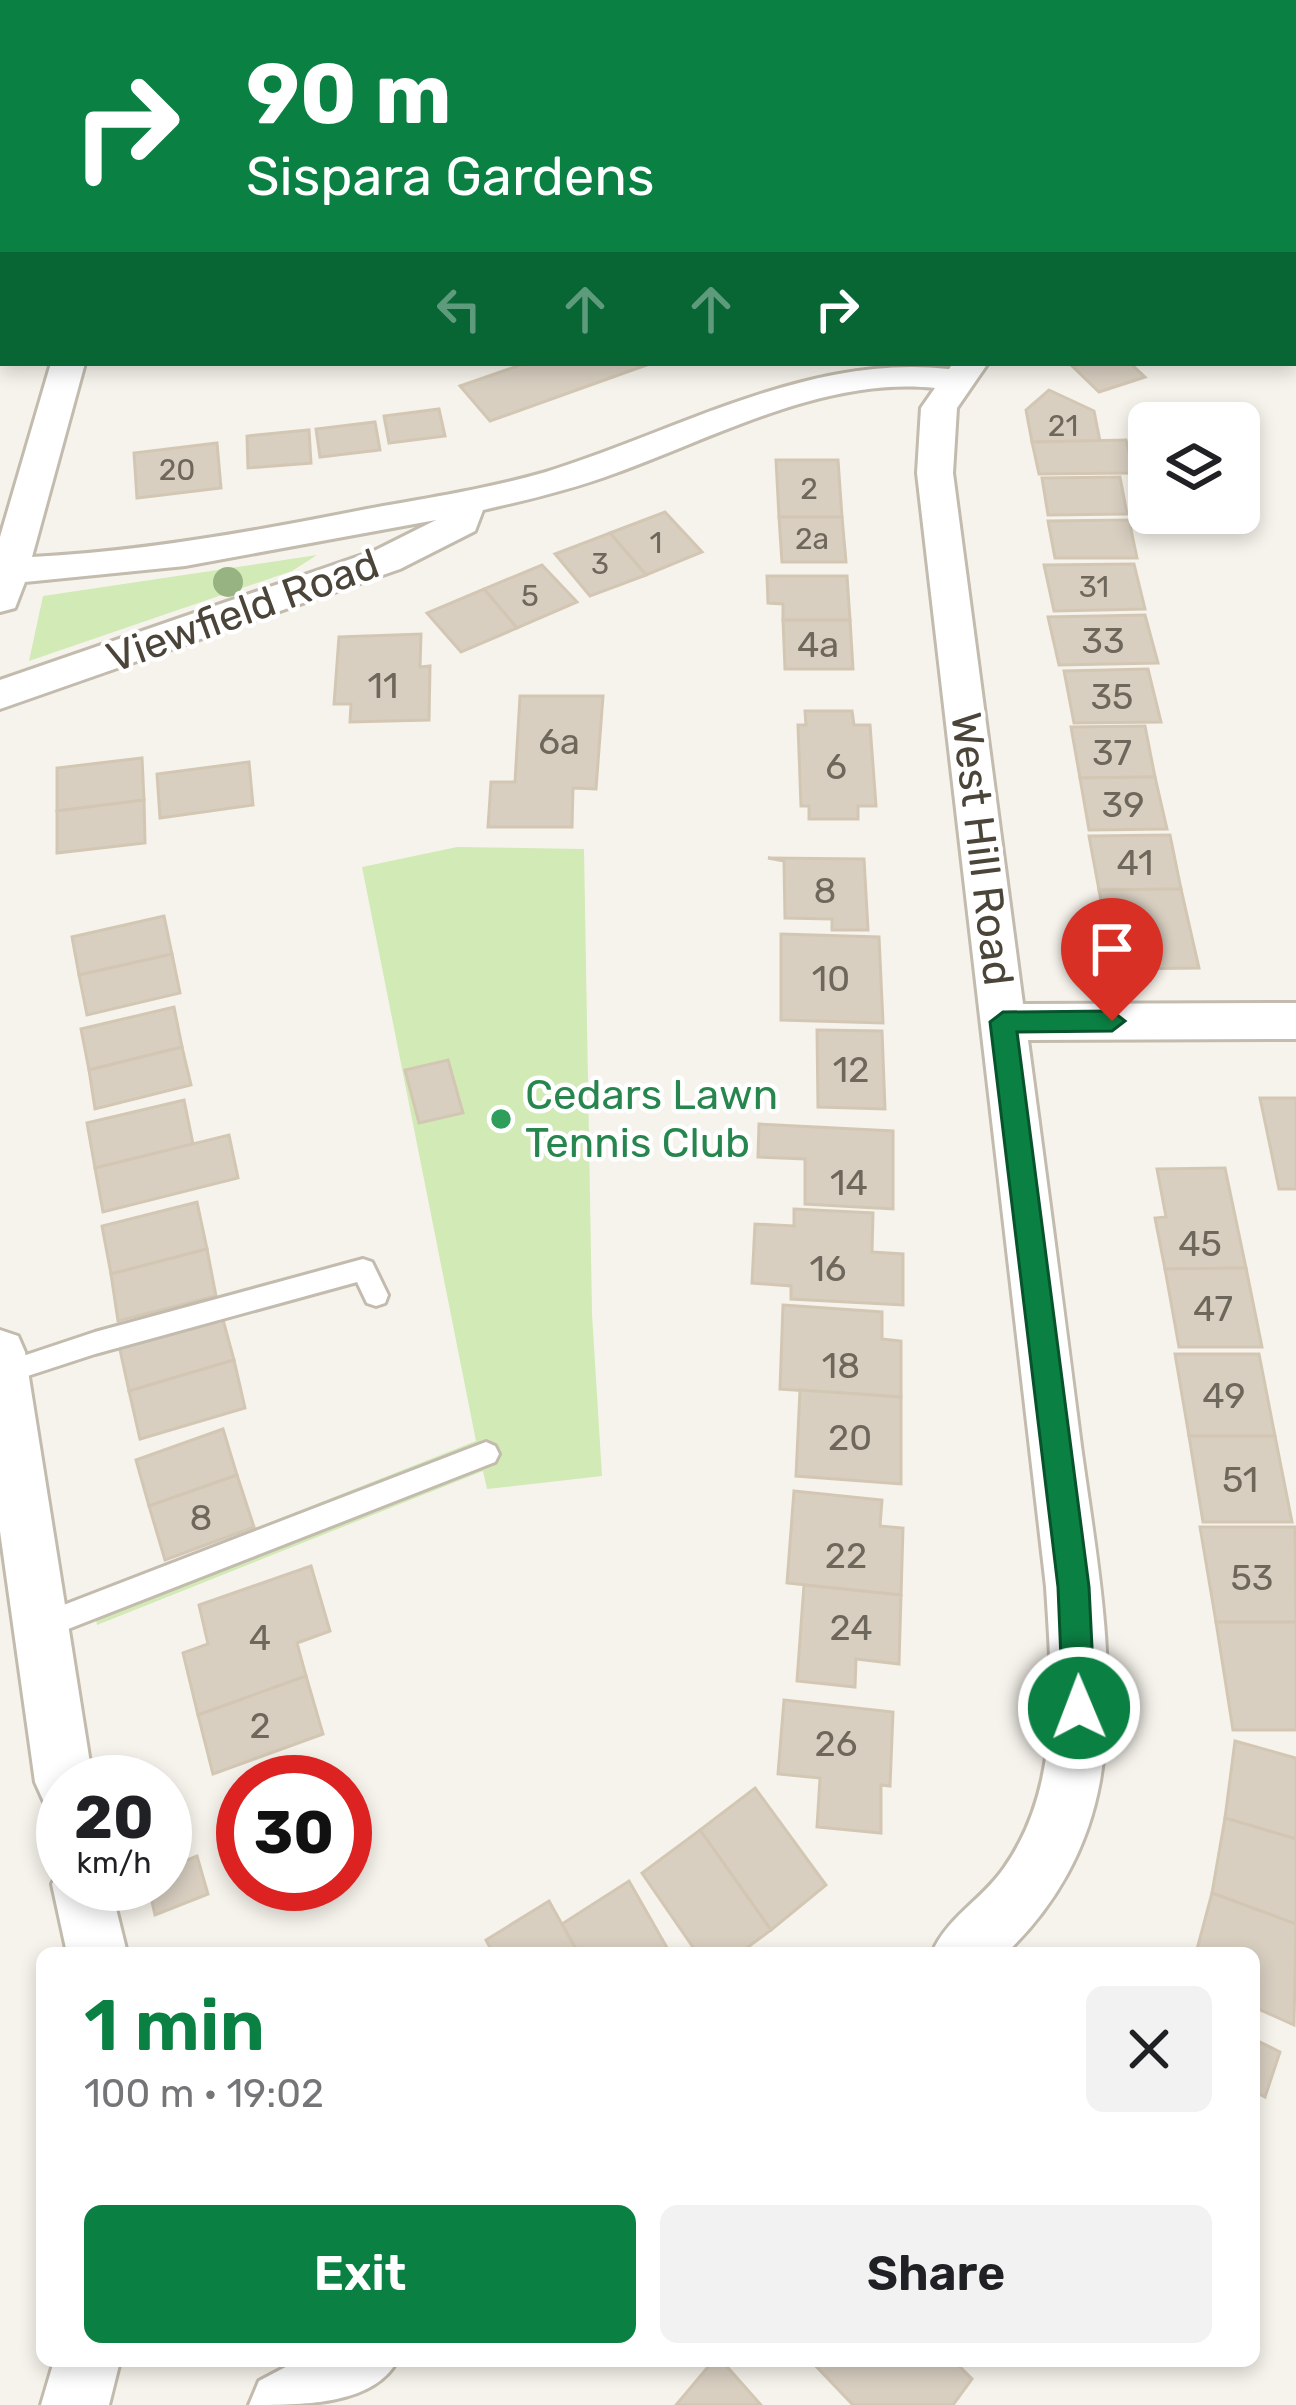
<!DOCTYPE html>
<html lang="en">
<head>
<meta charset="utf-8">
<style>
	:root { --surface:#fff; --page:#f2f2f2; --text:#202124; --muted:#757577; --accent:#0b8043 }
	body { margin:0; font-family:Rubik,sans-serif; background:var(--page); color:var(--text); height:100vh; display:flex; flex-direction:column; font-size:45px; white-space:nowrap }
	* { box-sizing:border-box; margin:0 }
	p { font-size:39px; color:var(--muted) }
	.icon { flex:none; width:66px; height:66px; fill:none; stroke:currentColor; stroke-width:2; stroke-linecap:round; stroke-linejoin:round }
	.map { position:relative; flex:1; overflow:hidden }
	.panel { position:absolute; left:36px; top:1947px; width:1224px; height:420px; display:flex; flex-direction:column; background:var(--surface); border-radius:18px; box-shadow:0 6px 18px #0003 }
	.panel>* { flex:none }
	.top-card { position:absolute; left:0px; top:0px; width:1296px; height:366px; box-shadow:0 6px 18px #0003; background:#0b8043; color:#fff; overflow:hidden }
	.fabs { position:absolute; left:1128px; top:402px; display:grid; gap:24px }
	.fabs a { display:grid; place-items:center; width:132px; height:132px; border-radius:18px; background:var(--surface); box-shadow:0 6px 18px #0003; font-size:60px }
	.speed { position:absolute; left:36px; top:1755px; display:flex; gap:24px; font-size:60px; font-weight:700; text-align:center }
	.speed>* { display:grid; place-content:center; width:156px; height:156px; border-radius:50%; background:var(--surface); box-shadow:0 6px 18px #0003; line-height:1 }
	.speed small { font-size:30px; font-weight:400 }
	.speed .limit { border:18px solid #d22; background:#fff; color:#111 }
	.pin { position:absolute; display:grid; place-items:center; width:102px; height:102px; color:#fff; margin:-123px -51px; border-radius:50% 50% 50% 0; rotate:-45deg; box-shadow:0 0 12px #0007 }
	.pin .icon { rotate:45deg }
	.me { position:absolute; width:132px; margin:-66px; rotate:359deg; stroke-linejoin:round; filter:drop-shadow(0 0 9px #0008) }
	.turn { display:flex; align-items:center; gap:42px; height:252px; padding:0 48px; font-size:54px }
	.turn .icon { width:156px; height:156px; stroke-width:2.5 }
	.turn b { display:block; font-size:84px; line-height:102px }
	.lanes { display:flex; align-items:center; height:114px; padding:0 48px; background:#0003; justify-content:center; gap:60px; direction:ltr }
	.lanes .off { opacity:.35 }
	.round { display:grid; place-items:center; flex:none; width:126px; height:126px; border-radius:18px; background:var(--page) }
	.headline { display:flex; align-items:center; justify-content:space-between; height:204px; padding:0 48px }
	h1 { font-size:72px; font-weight:600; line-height:90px; color:var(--accent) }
	.primary-button { display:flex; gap:24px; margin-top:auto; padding:24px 48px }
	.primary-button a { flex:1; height:138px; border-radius:18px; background:var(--accent); color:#fff; font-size:48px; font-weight:600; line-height:138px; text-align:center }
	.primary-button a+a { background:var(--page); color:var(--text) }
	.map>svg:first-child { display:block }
</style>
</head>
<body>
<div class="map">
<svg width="1296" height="2405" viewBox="0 0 1296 2405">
	<rect width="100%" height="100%" fill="#f6f3ec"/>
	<g fill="#d2eab5">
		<path d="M317,555L292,571L29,661L43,596Z"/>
		<path d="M457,847L584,849L592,1314L602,1476L487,1489L483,1471L97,1625L91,1593L476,1441L362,867Z"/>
	</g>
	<g fill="#d8cfc1" stroke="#d3c7b4" stroke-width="3">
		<path d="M526,363H652L490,421L460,386Z"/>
		<path d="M1069,363H1130L1145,377L1099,392Z"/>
		<path d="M1049,390L1094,411L1100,441L1032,442L1026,410Z"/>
		<path d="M439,409L445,436L389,443L384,416Z"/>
		<path d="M375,422L380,450L320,457L316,429Z"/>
		<path d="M309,430L311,463L248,468L247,436Z"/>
		<path d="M1126,440L1134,473L1039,474L1032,442Z"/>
		<path d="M217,443L221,488L137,498L134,453Z"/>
		<path d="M776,460H838L842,517H779Z"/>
		<path d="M1120,477L1127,514L1048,515L1042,478Z"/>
		<path d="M665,512L702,552L646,575L610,533Z"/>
		<path d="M779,517H842L846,562H782Z"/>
		<path d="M1129,520L1137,558H1055L1048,521Z"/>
		<path d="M610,533L646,575L590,596L555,554Z"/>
		<path d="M1134,564L1145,609L1054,611L1044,565Z"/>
		<path d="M542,565L577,602L517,628L484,589Z"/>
		<path d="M767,576H847L850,620H783V604L768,603Z"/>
		<path d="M484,589L517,628L461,652L427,613Z"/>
		<path d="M1145,615L1158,663L1059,665L1048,617Z"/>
		<path d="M783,620H850L853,669H785Z"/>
		<path d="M421,634L420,667L430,666L429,720L350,722L351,704H334L339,637Z"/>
		<path d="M1148,669L1161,722L1074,723L1064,671Z"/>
		<path d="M520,696H603L596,789L573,788L572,827H488L491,782H515Z"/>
		<path d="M805,711H852L854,725H870L876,806H858V819H809V806H801L798,725H806Z"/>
		<path d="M1145,726L1155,777L1080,778L1071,727Z"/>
		<path d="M142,758L144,800L57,811V768Z"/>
		<path d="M249,762L253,805L160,818L157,774Z"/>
		<path d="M1155,777L1167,829L1089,830L1080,778Z"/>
		<path d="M144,800L145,843L57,853V811Z"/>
		<path d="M1170,835L1181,889L1099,890L1089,836Z"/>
		<path d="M768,858L864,859L868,930H832V919L785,918L784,861Z"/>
		<path d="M1181,889L1199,968L1114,969L1099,890Z"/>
		<path d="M164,916L172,954L79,975L72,937Z"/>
		<path d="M781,934L879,937L883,1023L781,1020Z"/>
		<path d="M172,954L180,993L87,1015L79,975Z"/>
		<path d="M174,1007L182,1047L89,1070L81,1029Z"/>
		<path d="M817,1030L882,1031L885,1109L818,1107Z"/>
		<path d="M182,1047L191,1085L95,1109L89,1070Z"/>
		<path d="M448,1060L463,1113L419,1123L405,1070Z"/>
		<path d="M1260,1098H1296V1189H1279Z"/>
		<path d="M184,1100L193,1144L95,1168L87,1123Z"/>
		<path d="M759,1124L893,1131V1209L805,1204V1159L758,1157Z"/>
		<path d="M229,1135L238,1178L103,1212L95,1168Z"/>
		<path d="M1225,1168L1246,1268L1165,1269L1155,1218L1166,1217L1157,1169Z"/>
		<path d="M197,1202L207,1249L111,1274L102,1226Z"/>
		<path d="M794,1209L873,1213L872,1252L903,1254V1305L791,1299V1286L752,1283L755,1224L794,1226Z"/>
		<path d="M207,1249L216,1296L118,1321L111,1274Z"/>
		<path d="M1246,1268L1262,1347H1179L1165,1269Z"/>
		<path d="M783,1305L882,1312V1339L901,1341V1397L780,1389Z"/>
		<path d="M222,1316L234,1360L129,1391L119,1345Z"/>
		<path d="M1175,1354H1259L1275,1436H1189Z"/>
		<path d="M234,1360L245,1408L140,1439L129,1391Z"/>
		<path d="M800,1390L901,1397V1484L796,1476Z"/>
		<path d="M223,1429L237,1475L149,1506L136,1460Z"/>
		<path d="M1189,1436H1275L1292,1522H1203Z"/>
		<path d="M237,1475L254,1527L165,1560L149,1506Z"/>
		<path d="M794,1491L882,1500L880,1526L903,1528L901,1595L787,1583Z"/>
		<path d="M1200,1527H1295L1296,1622H1216Z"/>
		<path d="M311,1566L330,1631L297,1643L306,1676L198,1715L183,1653L208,1644L199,1605Z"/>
		<path d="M804,1585L901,1595L899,1664L856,1659L855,1687L797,1681Z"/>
		<path d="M1216,1622H1296V1730H1233Z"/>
		<path d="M306,1676L323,1734L213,1774L198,1715Z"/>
		<path d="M784,1700L893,1712L890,1786L881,1785V1833L817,1827L820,1778L778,1774Z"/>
		<path d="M1235,1741L1296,1758V1839L1225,1818Z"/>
		<path d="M755,1788L826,1885L771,1930L700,1830Z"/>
		<path d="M1225,1818L1296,1839V1924L1212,1893Z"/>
		<path d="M700,1830L771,1930L740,1953H697L642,1873Z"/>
		<path d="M197,1856L208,1894L155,1915L148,1884H165V1869Z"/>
		<path d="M629,1881L670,1953H578L562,1924Z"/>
		<path d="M1212,1893L1296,1924L1294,2025L1254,2007V1953H1196Z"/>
		<path d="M549,1901L578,1953H493L486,1940Z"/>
		<path d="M1254,2039L1280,2052L1265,2097L1254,2091Z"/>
		<path d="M713,2361H722L761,2405H676Z"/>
		<path d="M811,2361H954L972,2379L953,2405H853Z"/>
	</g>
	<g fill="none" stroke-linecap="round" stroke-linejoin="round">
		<g stroke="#c2bbae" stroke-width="6">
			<g id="service">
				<rect x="0" y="21" width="3" height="8"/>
				<path d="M363,1259L372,1262L388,1295L385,1303L376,1306L367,1303L357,1282L95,1354L0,1385L2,1363L95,1332Z"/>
				<path d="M486,1442L495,1446L499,1454L495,1462L40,1640L30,1636L26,1627L30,1618Z"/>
			</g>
		</g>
		<g stroke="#c2bbae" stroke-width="6">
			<g id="minor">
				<path d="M674,0H702L703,3H675Z"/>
				<path d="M1175,0H1203L1204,3H1176Z"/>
				<rect x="0" y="40" width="3" height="18"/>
				<path d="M1296,50V68L1293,69V51Z"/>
				<rect x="1293" y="243" width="3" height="20"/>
				<path d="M51,363H85L32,557C145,551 256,531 367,509C426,498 487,489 546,472C676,432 809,353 949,369L953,363H988L957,408L953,473L1023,1004L1296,1003V1039L1028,1040C1046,1175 1064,1311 1081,1446C1096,1556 1119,1670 1100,1781C1088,1848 1055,1907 1006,1953H932C947,1917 982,1900 1004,1868C1062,1786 1052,1682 1046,1587L917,473L921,408L935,388C827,376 715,437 616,473C573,489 528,500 483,510L475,531L400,569L0,709V680L374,551L436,520L185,566L25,582L15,608L0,612V537Z"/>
				<path d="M0,1330L18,1336L25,1352L93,1782H63V1810L44,1802L35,1782L0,1531Z"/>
				<path d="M63,1862V1884H110L127,1953H67L52,1884Z"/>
				<path d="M54,2361H120L109,2405H41Z"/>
				<path d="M297,2361H397C373,2405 303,2405 249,2405L259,2381Z"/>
			</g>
		</g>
		<use href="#service" fill="#fff" fill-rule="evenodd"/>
		<use href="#minor" fill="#fff" fill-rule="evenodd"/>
	</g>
	<circle fill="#97b381" cx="228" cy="582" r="15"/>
	<path fill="#0b8043" stroke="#07532c" stroke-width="3" d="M1112,1011L1125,1021L1112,1031L1017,1032L1089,1587L1095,1708L1090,1719L1079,1724L1068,1719L1063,1708L1058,1587L990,1022L1003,1012Z"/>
	<circle fill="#2e9e5b" stroke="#fff" stroke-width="4.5" cx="501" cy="1119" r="12"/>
	<g text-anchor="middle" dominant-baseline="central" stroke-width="9" stroke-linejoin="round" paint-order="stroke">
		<g font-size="30" fill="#6e675b">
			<text x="1063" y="426">21</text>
			<text x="177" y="470">20</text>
			<text x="809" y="489">2</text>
			<text x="812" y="539">2a</text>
			<text x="656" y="543">1</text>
			<text x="600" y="564">3</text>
			<text x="1094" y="587">31</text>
			<text x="530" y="596">5</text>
		</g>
		<g font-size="36" fill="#6e675b">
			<text x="1103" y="640">33</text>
			<text x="818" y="644">4a</text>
			<text x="383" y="685">11</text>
			<text x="1112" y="696">35</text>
			<text x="559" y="741">6a</text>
			<text x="1112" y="752">37</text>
			<text x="836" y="766">6</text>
			<text x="1123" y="804">39</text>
			<text x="1135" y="862">41</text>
			<text x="825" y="890">8</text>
			<text x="831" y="978">10</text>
			<text x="851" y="1069">12</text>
			<text x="849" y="1182">14</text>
			<text x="1200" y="1243">45</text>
			<text x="828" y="1268">16</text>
			<text x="1213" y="1308">47</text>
			<text x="841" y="1365">18</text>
			<text x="1224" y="1395">49</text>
			<text x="850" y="1437">20</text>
			<text x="1240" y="1479">51</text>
			<text x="201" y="1517">8</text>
			<text x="846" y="1555">22</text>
			<text x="1252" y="1577">53</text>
			<text x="851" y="1627">24</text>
			<text x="260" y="1637">4</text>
			<text x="260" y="1725">2</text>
			<text x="836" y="1743">26</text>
		</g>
		<g font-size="42" fill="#4b4439" stroke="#fff">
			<text transform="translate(243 611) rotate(-20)">Viewfield Road</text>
			<text transform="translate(982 849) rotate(83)">West Hill Road</text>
		</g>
		<g font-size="42" fill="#27864d" stroke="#fff" text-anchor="start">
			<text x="525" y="1095">Cedars Lawn<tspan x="525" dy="48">Tennis Club</tspan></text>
		</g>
	</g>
</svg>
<div class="fabs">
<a><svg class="icon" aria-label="layers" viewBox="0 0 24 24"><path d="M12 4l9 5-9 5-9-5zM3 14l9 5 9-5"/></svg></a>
</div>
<div class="speed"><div>20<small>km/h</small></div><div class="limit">30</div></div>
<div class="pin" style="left:1112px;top:1021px;background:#d93025"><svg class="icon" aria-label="arrive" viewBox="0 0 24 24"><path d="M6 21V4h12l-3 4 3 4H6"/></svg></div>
<svg class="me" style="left:1079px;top:1708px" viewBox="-20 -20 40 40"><circle r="17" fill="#0b8043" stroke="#fff" stroke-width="3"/><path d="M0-11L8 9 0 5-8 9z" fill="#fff"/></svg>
<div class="top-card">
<div class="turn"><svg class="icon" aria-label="right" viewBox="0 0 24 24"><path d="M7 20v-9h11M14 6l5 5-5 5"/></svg><div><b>90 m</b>Sispara Gardens</div></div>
<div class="lanes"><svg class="icon off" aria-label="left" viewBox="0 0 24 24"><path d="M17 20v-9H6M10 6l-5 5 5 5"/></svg><svg class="icon off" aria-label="ahead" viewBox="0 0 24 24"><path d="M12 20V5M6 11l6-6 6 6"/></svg><svg class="icon off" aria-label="ahead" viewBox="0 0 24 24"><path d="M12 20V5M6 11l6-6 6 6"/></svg><svg class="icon" aria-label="right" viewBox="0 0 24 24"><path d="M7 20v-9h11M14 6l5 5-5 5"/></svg></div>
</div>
<section class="panel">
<div class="headline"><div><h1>1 min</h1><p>100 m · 19:02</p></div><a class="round"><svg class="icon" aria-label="close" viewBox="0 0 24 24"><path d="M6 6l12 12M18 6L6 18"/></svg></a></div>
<div class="primary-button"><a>Exit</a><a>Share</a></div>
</section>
</div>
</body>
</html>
